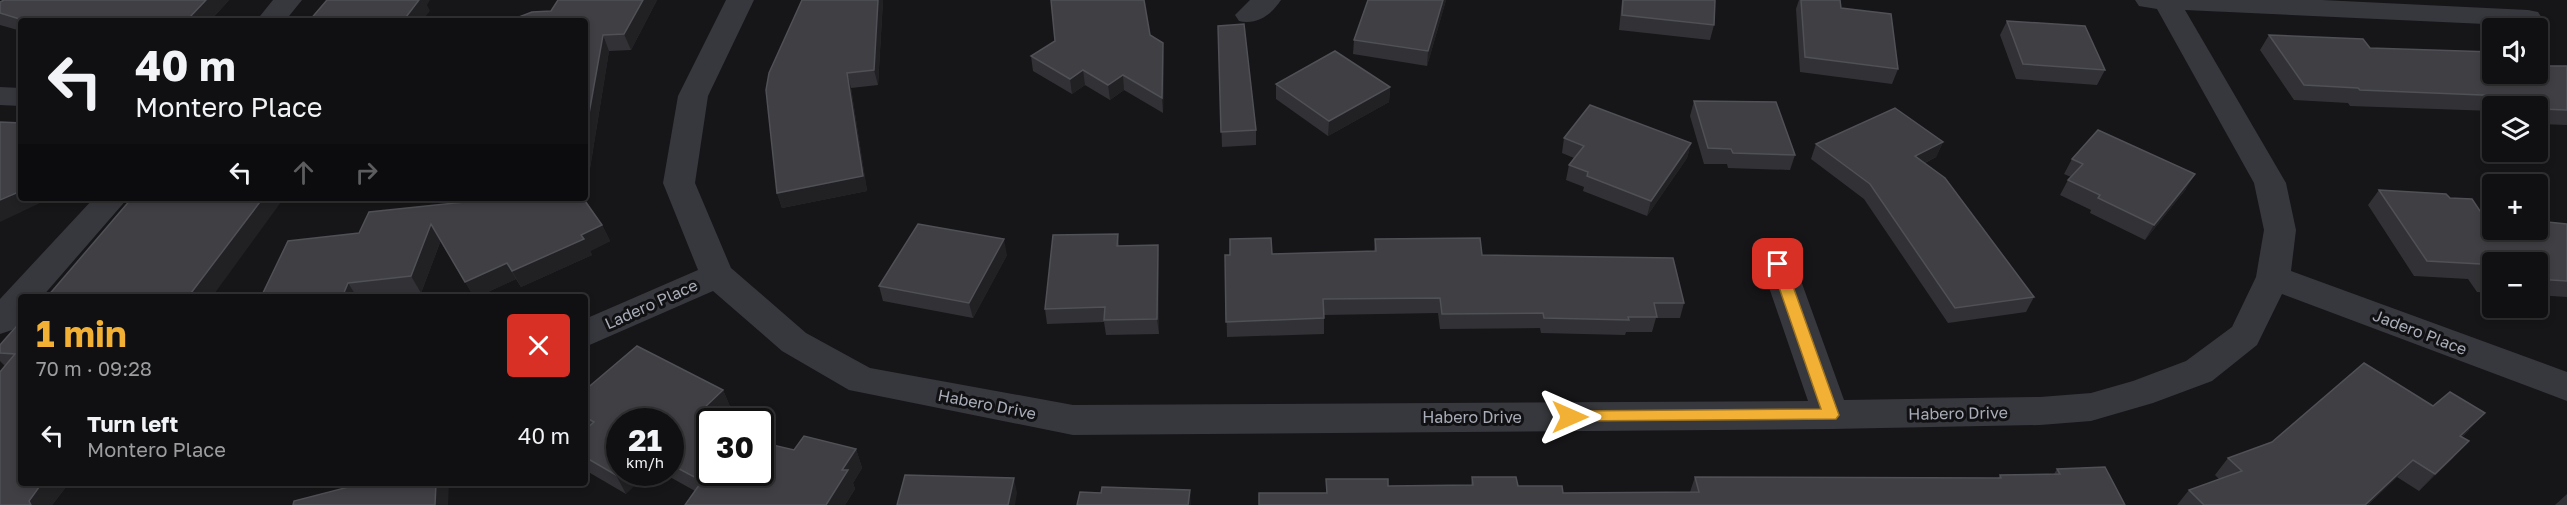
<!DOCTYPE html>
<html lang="en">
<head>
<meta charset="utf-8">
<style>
	:root { --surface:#101012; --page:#19191b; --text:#f1f3f6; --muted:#9c9d9f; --line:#303032; --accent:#f2b134 }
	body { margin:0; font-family:"Golos Text",sans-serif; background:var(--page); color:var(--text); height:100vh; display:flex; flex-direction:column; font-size:22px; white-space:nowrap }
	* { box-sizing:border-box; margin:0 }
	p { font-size:20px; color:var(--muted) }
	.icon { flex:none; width:33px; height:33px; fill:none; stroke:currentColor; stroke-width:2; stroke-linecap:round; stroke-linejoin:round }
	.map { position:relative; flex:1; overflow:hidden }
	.drawer { position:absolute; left:18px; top:294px; width:570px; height:192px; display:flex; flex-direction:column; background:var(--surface); border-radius:6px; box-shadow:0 3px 9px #0003,0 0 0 2px var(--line) }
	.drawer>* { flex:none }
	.hud { position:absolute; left:18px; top:18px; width:570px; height:183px; border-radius:6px; box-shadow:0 3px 9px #0003,0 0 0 2px var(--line); background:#101012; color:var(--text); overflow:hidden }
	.fabs { position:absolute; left:2482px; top:18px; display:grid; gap:12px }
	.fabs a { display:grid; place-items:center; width:66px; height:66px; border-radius:6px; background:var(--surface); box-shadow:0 3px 9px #0003,0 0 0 2px var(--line); font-size:30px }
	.speed { position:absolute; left:606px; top:408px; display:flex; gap:12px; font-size:30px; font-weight:700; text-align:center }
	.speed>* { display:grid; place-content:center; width:78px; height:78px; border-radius:50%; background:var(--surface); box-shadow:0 3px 9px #0003,0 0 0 2px var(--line); line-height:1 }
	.speed small { font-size:15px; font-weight:400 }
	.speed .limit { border:3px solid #111; border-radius:9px; background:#fff; color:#111 }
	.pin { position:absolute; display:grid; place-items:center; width:51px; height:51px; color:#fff; margin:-26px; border-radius:12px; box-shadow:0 3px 9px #0006 }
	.me { position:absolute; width:66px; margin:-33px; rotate:90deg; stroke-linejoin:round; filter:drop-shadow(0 0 4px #0008) }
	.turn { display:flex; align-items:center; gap:21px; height:126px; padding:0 18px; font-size:27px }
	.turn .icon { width:78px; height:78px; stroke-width:2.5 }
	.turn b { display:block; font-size:42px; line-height:51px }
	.lanes { display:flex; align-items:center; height:57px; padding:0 18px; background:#0003; justify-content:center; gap:30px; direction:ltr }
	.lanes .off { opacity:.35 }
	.round { display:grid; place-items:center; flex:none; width:63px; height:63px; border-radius:6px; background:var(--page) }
	.headline { display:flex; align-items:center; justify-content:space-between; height:102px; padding:0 18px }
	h1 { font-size:36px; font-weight:700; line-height:45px; color:var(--accent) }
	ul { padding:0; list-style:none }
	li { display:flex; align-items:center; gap:18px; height:78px; padding:0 18px }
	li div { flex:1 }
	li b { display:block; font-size:22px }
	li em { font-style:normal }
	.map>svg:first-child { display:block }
</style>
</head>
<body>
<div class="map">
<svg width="2567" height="505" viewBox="0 0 2567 505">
	<rect width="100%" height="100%" fill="#161618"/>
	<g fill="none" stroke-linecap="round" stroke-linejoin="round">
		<g fill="#37383d" fill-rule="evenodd">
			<path d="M273,0H302L285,21H256Z"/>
			<path d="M726,0H754L708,96L695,183L731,268L806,333L870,368L1073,405L1808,401L1761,264L1766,256L1778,252L1790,256L1795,264L1844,400L2040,397L2091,393L2133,381L2186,361L2232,327L2256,277L2264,230L2254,183L2157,9L2139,6L2135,0H2322L2528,10L2538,12L2542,18L2538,24L2528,26L2185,10L2286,183L2296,230L2291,271L2567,372V401L2282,294L2257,345L2212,381L2153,403L2091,421L2040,425L1831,429L1073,435L849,390L782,351L713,291L585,347V319L698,270L663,183L678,96Z"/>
			<path d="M1250,0H1281C1271,15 1257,25 1239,21L1235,15Z"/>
			<path d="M0,87L21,88V106L0,105Z"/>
			<path d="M94,198H128L42,297H21V320L12,330L0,334V299Z"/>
		</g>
	</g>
	<g fill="#323236">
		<path d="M229,0L210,21H21V31L0,25V2Z"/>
		<path d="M558,0H657L631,50L609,51L586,193L585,21L551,11Z"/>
		<path d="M883,0L878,85L851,88L867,191L782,208L777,193Z"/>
		<path d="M1368,0H1446L1427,66L1353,54L1354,40Z"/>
		<path d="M1622,0H1715L1714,25L1710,40L1619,30Z"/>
		<path d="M1799,0H1840L1841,8L1898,69L1892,84L1800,72L1796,9Z"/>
		<path d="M2007,21L2105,70L2097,85L2016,79L2000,35Z"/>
		<path d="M1218,26L1256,130V145L1222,147Z"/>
		<path d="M1150,35L1164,57L1163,113L1124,90L1110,100L1085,85L1072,94L1033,71L1031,56Z"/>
		<path d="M2269,35L2370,48L2493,74L2567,66V125L2538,124V106H2493V111L2350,106L2348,103L2294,100L2260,50Z"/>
		<path d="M1276,84L1390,87L1389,102L1328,136L1276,99Z"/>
		<path d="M1694,101L1795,155L1790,170L1728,168L1727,164H1704L1690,116Z"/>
		<path d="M1564,138L1691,143L1687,158L1647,216L1583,191L1584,187L1566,180L1569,165L1574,158L1562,153Z"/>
		<path d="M1943,142L1936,157L1925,163L2034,297L2026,312L1948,323L1864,199L1811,159L1816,144Z"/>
		<path d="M2072,159L2186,189L2145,240L2090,213L2091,210L2060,195L2068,180L2071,177L2064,174Z"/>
		<path d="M2379,190L2450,198L2492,216L2567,224V297L2538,295V262H2493V293L2477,292L2468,279L2414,276L2368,205Z"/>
		<path d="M602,225L610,241L590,251L592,255L521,287L516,279L477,297H474L441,240L421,293L384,297H261L359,233Z"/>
		<path d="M1118,234L1119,246L1158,245L1159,260V334L1106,335L1104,322L1047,324L1045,309Z"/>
		<path d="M1375,239L1482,255L1684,303L1680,318H1656L1652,332H1626L1625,335L1541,333L1540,328L1440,329L1438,313L1324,315V334L1227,337L1225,255L1374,251Z"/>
		<path d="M1007,255L973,318L883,301L879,286Z"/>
		<path d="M21,321L69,483L52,505H0L5,366L0,361V345Z"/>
		<path d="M585,390H723L731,409L722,417L710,472L794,450L856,449L862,468L853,483L855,489L845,505H685L695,491L661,472H670V422H620L626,494L585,470Z"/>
		<path d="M2469,430L2462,437L2453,458L2419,491L2397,477L2368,505H2177L2189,490L2219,479L2215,475L2228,458L2272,442Z"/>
		<path d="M2057,469L2125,505L1326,493V479L1388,486L1471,485L1472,477L1518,486L1563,493L1690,492L1695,477L1998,478L2000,475L2054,474Z"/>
		<path d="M2567,494V505H2555Z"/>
	</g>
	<g fill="#212124">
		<path d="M206,0H229L210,21H191L189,18Z"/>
		<path d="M417,0H430L427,5L430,11L422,21H403Z"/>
		<path d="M643,0H657L631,50L624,34Z"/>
		<path d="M878,0H883L878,85L874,70Z"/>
		<path d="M1443,0H1446L1427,66L1428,51Z"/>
		<path d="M603,35L609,51L586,193L585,136Z"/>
		<path d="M1163,43L1164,57L1163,113L1162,98Z"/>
		<path d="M1083,70L1085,85L1072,94L1070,79Z"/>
		<path d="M847,73L851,88L867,191L782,208L777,193Z"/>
		<path d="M1123,75L1124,90L1110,100L1108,85Z"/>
		<path d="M1390,87L1389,102L1328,136L1329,121Z"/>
		<path d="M1943,142L1936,157L1908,171L1915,156Z"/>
		<path d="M1691,143L1687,158L1647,216L1651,201Z"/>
		<path d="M2195,174L2186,189L2145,240L2154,225Z"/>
		<path d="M21,191V198H44L38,204L0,222V200Z"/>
		<path d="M263,198H284L212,297H188Z"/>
		<path d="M431,224L441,240L421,293L411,276Z"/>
		<path d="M602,225L610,241L590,251L592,255L521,287L512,271L581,235Z"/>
		<path d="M1004,239L1007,255L973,318L969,303Z"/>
		<path d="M1158,245L1159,260V334L1157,319Z"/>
		<path d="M507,263L516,279L477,297H474L465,282Z"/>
		<path d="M348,283L357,297H345L343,295Z"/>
		<path d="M723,390L731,409L718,422L704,408Z"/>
		<path d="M2485,413L2469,430L2444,453L2460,436Z"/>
		<path d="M2469,441L2453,458L2419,491L2435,474Z"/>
		<path d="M856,449L862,468L853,483L855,489L845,505H826L842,470Z"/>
		<path d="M2413,460L2397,477L2368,505H2365Z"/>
		<path d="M620,472H649L626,494L616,475Z"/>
		<path d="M1014,478L1017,493L1015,505H1008Z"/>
		<path d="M42,483H69L52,505H31L29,501Z"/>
		<path d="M436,483H449L448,505H435Z"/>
		<path d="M1190,490L1191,505H1188Z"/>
	</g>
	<g fill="#3f3f44" stroke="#4f5156" stroke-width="1.5">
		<path d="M4,0H206L189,18H174L171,21H26L0,13V2Z"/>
		<path d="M327,0H419L403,21H309Z"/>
		<path d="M558,0H643L624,34L603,35L585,136V21H514L516,18L532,12L551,11Z"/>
		<path d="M802,0H878L874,70L847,73L863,176L777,193L766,90L769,73Z"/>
		<path d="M1051,0H1144L1150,35L1163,43L1162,98L1123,75L1108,85L1083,70L1070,79L1031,56L1055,41Z"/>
		<path d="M1368,0H1443L1428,51L1354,40Z"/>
		<path d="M1623,0H1715L1714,25L1622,15Z"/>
		<path d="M1801,0H1840L1841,8L1891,14L1898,69L1805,57Z"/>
		<path d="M2007,21L2085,26L2105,70L2023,64Z"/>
		<path d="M1244,24L1256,130L1221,132L1218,26Z"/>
		<path d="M2269,35L2363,39L2370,48L2493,52V74H2538V66H2567V110L2538,109V106H2515L2506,96L2360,90L2358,88L2304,85Z"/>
		<path d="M1335,51L1390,87L1329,121L1276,84Z"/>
		<path d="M1694,101L1776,102L1795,155L1733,153L1731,149L1708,148Z"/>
		<path d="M1590,105L1691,143L1651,201L1587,176L1588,172L1569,165L1584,146L1564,138Z"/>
		<path d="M1895,108L1943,142L1915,156L1945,178L2034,297L1955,308L1870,184L1816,144Z"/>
		<path d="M0,122L21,123V191L0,200Z"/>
		<path d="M2098,130L2195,174L2154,225L2098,198L2100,195L2068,180L2083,164L2072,159Z"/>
		<path d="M2379,190L2446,194L2450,198L2472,199L2480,211H2488L2492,216H2493V230H2538V221L2567,224V281L2538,279V262H2493V277L2490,276L2481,264L2427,261Z"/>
		<path d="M132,198H263L188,297H47Z"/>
		<path d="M503,198H583L602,225L581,235L584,239L512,271L507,263L465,282L431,224L411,276L348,283L343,295L323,297H261L288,241L359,233L369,212Z"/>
		<path d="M918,224L1004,239L969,303L879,286Z"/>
		<path d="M1118,234L1117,246L1158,245L1157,319L1104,320L1105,307L1045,309L1053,235Z"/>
		<path d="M1271,238L1272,254L1376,251L1375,239L1480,238L1482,255L1673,258L1684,303H1654L1657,317H1628L1629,320L1544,318L1543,313L1442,314L1440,298L1323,299L1324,318L1226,322L1225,255H1230V239Z"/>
		<path d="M21,321V483H42L29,501L31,505H0V372L15,354L0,353V345Z"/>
		<path d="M637,346L723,390L704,408L724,418L720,422H710V472H760V442L794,450L804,436L856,449L842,470H848L826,505H685L702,481L670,464V422H620V472L616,475L585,457V430L594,422L585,417V390Z"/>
		<path d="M2364,363L2433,406L2450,392L2485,413L2460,436L2469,441L2435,474L2413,460L2365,505H2204L2189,490L2242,471L2228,458L2272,442Z"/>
		<path d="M2105,467L2125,505H1259V493H1327L1326,479H1388V486L1473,485L1472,477H1516L1518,486H1562L1563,493L1699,492L1695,477L2001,478L2000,475L2060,474L2057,469Z"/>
		<path d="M905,475L1014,478L1008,505H897Z"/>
		<path d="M364,483H436L435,505H293L294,501Z"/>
		<path d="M1102,487L1190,490L1188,505H1077L1080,492L1101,493Z"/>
	</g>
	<path fill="#f2b134" stroke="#9d7322" stroke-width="1.5" d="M1778,259L1785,264L1839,415L1836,419L1565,421L1563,417L1565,412L1570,411L1821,409L1771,264Z"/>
	<g text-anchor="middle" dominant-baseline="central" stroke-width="6" stroke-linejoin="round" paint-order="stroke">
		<g font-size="16" fill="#a8adb8" stroke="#111113">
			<text transform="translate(651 304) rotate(-24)">Ladero Place</text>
			<text transform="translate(2420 332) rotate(21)">Jadero Place</text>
			<text transform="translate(987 404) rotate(11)">Habero Drive</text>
			<text transform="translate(1958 413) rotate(-1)">Habero Drive</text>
			<text x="1472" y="417">Habero Drive</text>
		</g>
	</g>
</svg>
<div class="fabs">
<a><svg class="icon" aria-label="sound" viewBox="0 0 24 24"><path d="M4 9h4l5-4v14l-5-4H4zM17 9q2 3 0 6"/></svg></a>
<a><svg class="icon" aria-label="layers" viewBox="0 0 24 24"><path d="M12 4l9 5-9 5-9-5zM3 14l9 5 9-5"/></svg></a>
<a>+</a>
<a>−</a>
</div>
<div class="speed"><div>21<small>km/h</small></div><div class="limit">30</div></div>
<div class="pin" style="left:1778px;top:264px;background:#d93025"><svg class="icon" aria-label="arrive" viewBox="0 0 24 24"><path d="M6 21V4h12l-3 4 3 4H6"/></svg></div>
<svg class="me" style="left:1570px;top:417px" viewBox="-20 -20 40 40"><path d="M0-17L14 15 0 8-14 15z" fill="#f2b134" stroke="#fff" stroke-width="4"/></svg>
<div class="hud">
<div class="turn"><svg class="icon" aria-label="left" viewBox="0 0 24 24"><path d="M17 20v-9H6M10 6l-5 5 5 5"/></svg><div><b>40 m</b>Montero Place</div></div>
<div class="lanes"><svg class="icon" aria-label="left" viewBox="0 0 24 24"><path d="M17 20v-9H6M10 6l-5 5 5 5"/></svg><svg class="icon off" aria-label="ahead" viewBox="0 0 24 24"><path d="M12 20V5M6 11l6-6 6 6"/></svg><svg class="icon off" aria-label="right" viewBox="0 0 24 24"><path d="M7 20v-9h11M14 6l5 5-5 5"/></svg></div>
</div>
<section class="drawer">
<div class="headline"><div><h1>1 min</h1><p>70 m · 09:28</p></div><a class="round" style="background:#d93025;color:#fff"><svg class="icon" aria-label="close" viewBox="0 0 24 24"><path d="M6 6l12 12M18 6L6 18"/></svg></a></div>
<ul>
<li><svg class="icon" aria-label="left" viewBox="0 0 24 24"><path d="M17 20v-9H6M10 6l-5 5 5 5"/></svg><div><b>Turn left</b><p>Montero Place</p></div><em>40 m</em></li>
</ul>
</section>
</div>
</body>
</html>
